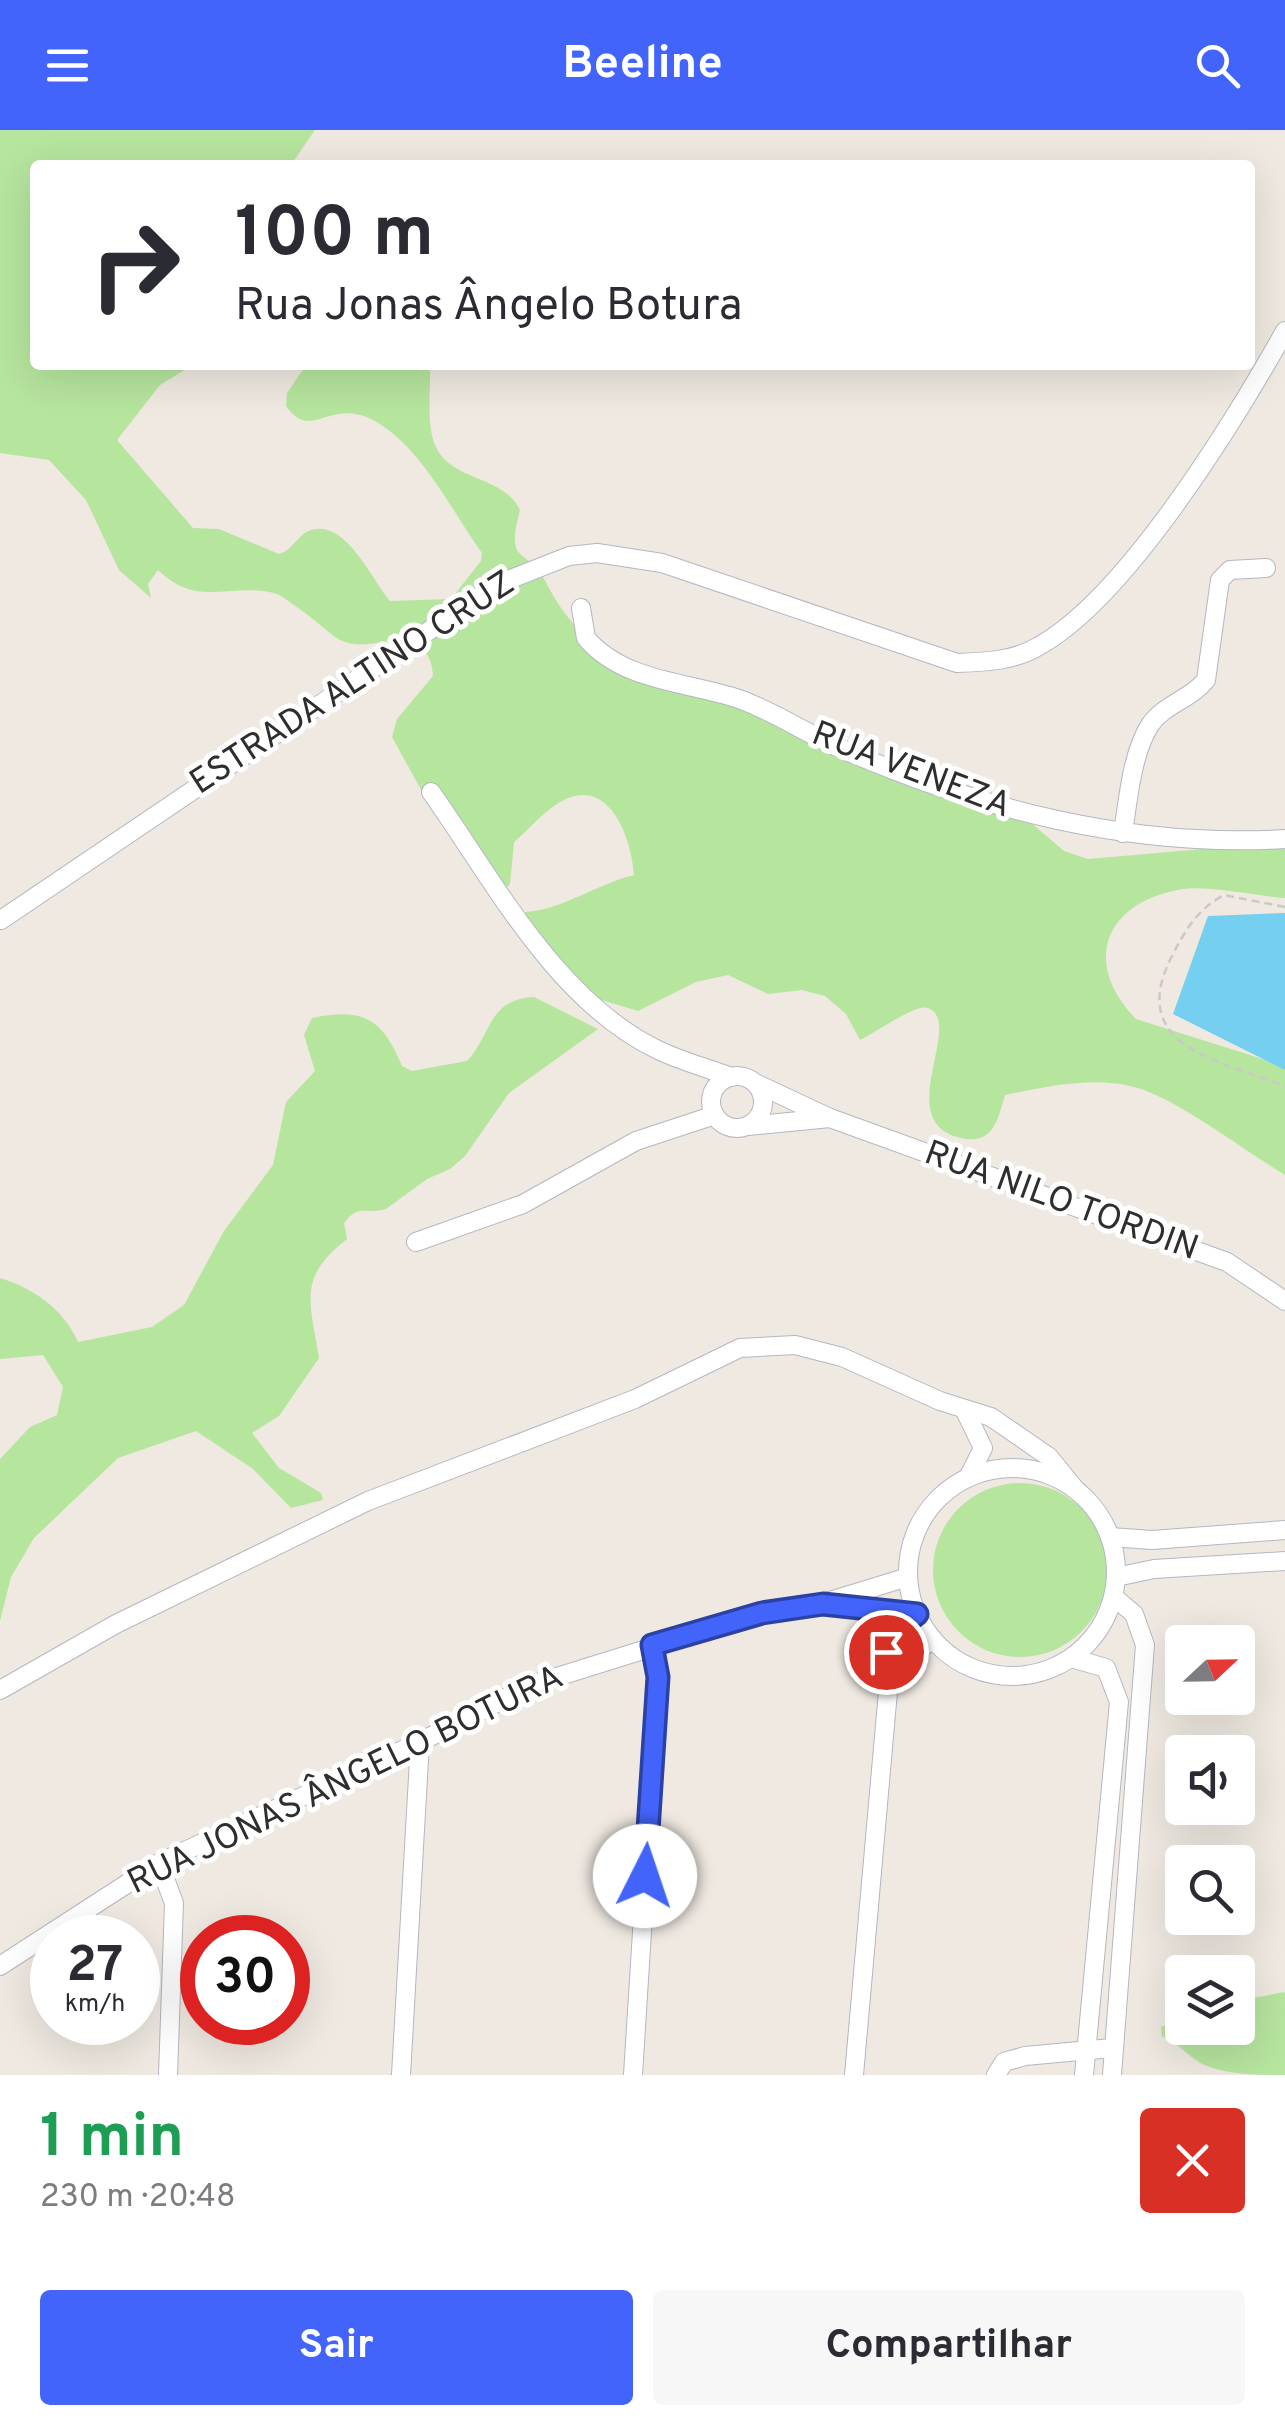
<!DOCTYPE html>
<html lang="pt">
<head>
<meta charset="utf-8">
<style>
	:root { --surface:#fff; --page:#f7f7f7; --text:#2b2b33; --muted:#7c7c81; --accent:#4264fb }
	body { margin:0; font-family:Overpass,sans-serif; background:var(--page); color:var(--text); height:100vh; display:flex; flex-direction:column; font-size:38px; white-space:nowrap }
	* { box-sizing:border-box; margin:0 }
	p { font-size:32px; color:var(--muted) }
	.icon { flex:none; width:55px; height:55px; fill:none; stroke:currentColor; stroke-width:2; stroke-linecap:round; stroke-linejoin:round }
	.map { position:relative; height:1945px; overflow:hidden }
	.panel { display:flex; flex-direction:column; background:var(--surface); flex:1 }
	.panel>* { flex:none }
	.guide { position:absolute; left:30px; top:30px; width:1225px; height:210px; border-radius:10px; box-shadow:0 10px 40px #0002; background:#fff; color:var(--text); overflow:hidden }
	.needle { width:65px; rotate:68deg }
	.controls { position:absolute; left:1165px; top:1495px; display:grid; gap:20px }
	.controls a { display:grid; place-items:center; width:90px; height:90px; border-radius:10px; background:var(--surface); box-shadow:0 10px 40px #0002; font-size:50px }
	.speed { position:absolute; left:30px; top:1785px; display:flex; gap:20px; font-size:50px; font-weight:700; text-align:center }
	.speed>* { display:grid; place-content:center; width:130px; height:130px; border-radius:50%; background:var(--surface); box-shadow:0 10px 40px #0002; line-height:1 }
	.speed small { font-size:25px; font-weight:400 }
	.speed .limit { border:15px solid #d22; background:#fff; color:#111 }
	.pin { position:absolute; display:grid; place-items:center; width:85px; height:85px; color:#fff; margin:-42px; border:5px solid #fff; border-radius:50%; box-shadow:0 2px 10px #0007 }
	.me { position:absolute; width:110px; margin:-55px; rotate:4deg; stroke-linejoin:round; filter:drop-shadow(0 0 8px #0008) }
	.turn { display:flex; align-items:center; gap:35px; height:210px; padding:0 40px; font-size:45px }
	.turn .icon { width:130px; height:130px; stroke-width:2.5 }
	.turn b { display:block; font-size:70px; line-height:85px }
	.round { display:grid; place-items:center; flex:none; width:105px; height:105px; border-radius:10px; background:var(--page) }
	.head { display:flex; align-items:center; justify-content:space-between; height:170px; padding:0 40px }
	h1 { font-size:60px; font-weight:700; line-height:75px; color:#1e9e55 }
	.cta { display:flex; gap:20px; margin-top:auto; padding:20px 40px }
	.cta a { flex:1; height:115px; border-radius:10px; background:var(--accent); color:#fff; font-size:40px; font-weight:700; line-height:115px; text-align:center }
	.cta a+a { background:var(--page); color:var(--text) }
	header { display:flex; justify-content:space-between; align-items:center; height:130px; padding:0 40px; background:var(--accent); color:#fff; font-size:45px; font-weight:700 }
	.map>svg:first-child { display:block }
</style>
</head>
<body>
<header><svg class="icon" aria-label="menu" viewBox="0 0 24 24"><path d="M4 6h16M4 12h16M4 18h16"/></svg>Beeline<svg class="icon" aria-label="search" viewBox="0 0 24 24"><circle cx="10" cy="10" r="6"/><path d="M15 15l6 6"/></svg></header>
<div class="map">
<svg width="1285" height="1945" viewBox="0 0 1285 1945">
	<rect width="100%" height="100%" fill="#efe9e1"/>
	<g fill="#b6e59e">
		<path d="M0,0H315L291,35H35V235H193L160,255L117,310L193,398L219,399L279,424C293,420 298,404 311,400C346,389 372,450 390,471L451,469L481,431L482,423C451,380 422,318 375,291C329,266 312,313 286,276L287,263L306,235H430C431,257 426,294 435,315C450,352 503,344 520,380C505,437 526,416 544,449C564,486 572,495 605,522L839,617L895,629L1023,686L1064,721L1088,729L1285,712V768C1255,766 1204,754 1177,760C1102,775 1083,835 1136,889L1285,936V1045C1247,1022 1183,974 1144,960C1100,944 1049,956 1005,965C997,993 992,1017 957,1007C893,988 965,893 928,878C916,873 875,903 860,910L846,884L825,866L802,860L768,864L728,845L696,852L638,881L592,867L520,789L526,782C564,779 597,754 634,745C632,710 610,645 562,671C545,680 529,699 514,712L510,754L501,764L430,676L392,607L397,589L433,546C432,524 423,518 404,508C333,523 346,511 294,475C288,471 281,465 274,463C227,452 199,479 158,440L148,454L151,468L119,440L86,370L49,330L0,323Z"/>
		<path d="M534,867L598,899L509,963L465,1026L450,1039L427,1049L386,1079C365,1085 359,1073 344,1093L347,1109C297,1148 310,1171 319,1228L279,1286L252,1303L279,1338L321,1363L323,1370L291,1378L253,1339L196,1301L118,1328L34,1408L11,1447L0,1491V1329L30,1297L57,1285L63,1257L43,1225L0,1229V1148C33,1158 64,1179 78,1212L152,1197L184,1175L224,1101L273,1035L286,972L315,941L304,905L312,888C362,878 382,887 402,936L412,941L467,931C493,903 487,870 534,867Z"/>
		<circle cx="1020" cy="1440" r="87"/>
		<path d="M1285,1862V1945C1257,1945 1225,1945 1200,1933C1187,1925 1179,1914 1162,1906L1161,1897L1182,1890V1898H1238V1871Z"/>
	</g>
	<path fill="#75cff0" d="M1285,783V940L1173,884L1208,786Z"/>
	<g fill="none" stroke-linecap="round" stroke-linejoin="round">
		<g stroke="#b4b7c1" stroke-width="20">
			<g id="minor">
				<path d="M581,478L586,508C623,552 689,552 739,569C775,582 807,604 842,619C983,680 1131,718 1285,709"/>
				<path d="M431,662C494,751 556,871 658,920C681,931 707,938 731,947"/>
				<path d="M1123,703C1128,670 1132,623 1150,595C1163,575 1191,569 1206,550L1220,450L1230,440L1266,438"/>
				<path d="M1,790L498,454L569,426L597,423L662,433L957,533C986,532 1014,531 1039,516C1127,467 1235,290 1285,201"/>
				<circle cx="737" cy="972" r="26"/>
				<path d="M830,988L1227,1132L1285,1171"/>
				<path d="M748,996L830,988L755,953"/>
				<path d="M416,1112L523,1074L636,1011L715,985"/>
				<path d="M965,1281L983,1318L969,1346"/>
				<circle cx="1012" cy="1442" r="104"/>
				<path d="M1110,1407L1152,1410L1285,1400"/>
				<path d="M1116,1447L1154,1439L1285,1431"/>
				<path d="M834,1475L917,1484"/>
				<path d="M1071,1528L1106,1538L1119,1572L1084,1945"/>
				<path d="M889,1550L932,1508"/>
				<path d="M0,1560L116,1494L368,1371L635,1269L740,1218L795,1215L842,1227L940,1271L991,1287L1049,1327L1075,1359"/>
				<path d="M159,1733L174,1773L168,1945"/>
				<path d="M0,1836L159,1733L420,1612L531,1555L762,1483L823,1473L908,1447"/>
				<path d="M401,1945L420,1612"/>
				<path d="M633,1945L658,1547L652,1515"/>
				<path d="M854,1945L889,1550C883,1517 889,1504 919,1487"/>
				<path d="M996,1945L1004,1932L1025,1926L1112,1918"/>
				<path d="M1112,1945L1145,1515L1134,1484L1114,1467"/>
			</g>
		</g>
		<path stroke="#c9c9c9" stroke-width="2.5" stroke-dasharray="8 5" stroke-linecap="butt" d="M1285,777L1224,765C1196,780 1185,801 1171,828C1126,918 1222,931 1285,956"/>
		<use href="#minor" stroke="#fff" stroke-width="18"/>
	</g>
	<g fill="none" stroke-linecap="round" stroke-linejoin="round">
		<g stroke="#2b41a3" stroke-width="25">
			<path id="route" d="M645,1746L658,1547L652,1515L762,1483L823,1474L917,1484L896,1500L886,1522"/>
		</g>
		<use href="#route" stroke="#4264fb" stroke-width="18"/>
	</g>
	<g text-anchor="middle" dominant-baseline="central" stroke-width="10" stroke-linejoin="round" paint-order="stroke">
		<g font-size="35" fill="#2e2e2e" stroke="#fff">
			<text transform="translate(353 554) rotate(-33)">ESTRADA ALTINO CRUZ</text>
			<text transform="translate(911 641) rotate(21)">RUA VENEZA</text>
			<text transform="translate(1061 1072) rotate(20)">RUA NILO TORDIN</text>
			<text transform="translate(346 1651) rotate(-26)">RUA JONAS ÂNGELO BOTURA</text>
		</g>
	</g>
</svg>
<div class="controls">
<a><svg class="needle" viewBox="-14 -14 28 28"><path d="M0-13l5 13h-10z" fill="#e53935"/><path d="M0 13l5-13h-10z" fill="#7c7c81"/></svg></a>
<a><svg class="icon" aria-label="sound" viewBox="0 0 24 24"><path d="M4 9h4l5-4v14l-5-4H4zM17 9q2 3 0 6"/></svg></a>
<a><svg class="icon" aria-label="search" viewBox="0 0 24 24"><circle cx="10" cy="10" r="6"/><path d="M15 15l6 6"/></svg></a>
<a><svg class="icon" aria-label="layers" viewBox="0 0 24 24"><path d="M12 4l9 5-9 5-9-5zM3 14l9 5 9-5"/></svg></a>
</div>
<div class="speed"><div>27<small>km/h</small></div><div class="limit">30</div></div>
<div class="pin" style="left:886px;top:1522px;background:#d93025"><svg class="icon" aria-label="arrive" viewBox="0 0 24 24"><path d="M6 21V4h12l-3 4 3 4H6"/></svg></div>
<svg class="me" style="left:645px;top:1746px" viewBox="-20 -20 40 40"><circle r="19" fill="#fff"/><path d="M0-13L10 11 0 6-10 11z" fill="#4264fb"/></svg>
<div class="guide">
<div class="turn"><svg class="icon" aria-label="right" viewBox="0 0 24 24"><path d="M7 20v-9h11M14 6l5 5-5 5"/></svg><div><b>100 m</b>Rua Jonas Ângelo Botura</div></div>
</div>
</div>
<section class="panel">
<div class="head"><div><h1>1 min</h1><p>230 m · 20:48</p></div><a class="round" style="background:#d93025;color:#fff"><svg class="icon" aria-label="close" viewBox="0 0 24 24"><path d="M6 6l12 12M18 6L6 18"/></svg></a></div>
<div class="cta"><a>Sair</a><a>Compartilhar</a></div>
</section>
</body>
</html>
